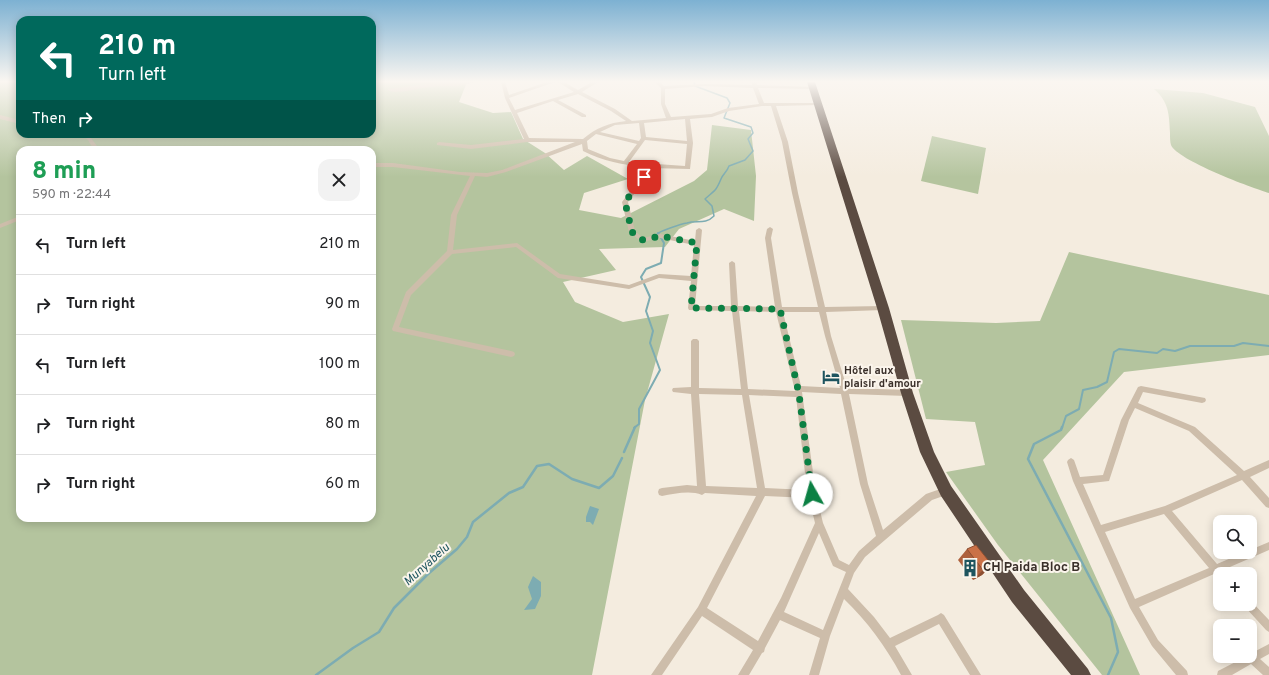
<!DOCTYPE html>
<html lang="en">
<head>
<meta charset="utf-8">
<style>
	:root { --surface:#fff; --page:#f2f2f2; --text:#202124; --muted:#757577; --line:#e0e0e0 }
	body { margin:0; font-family:Overpass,sans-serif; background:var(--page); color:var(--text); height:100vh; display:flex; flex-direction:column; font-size:15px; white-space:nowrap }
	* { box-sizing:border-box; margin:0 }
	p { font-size:13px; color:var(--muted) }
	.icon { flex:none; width:22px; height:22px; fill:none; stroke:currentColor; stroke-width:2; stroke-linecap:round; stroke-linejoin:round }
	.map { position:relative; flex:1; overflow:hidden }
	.drawer { position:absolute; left:16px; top:146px; width:360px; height:376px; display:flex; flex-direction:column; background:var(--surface); border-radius:12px; box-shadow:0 2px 10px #0003 }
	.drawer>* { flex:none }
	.banner { position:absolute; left:16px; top:16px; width:360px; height:122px; border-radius:12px; box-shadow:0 2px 10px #0003; background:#00695c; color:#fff; overflow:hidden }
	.controls { position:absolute; left:1213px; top:515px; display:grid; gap:8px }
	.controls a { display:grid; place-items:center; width:44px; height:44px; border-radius:8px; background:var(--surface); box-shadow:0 2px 10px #0003; font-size:20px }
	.pin { position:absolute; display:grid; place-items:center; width:34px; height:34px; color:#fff; margin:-17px; border-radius:8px; box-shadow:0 2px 6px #0006 }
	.me { position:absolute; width:44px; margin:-22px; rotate:353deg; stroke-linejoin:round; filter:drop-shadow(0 0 3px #0008) }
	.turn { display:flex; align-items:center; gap:14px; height:84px; padding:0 16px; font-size:18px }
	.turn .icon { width:52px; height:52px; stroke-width:2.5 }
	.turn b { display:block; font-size:28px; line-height:34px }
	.then { display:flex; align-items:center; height:38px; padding:0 16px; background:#0003; gap:8px; font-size:15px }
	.round { display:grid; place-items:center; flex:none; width:42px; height:42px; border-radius:12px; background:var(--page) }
	.headline { display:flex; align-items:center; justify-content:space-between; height:68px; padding:0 16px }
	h1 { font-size:24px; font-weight:800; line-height:30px; color:#1e9e55 }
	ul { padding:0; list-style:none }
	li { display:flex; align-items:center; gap:12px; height:60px; padding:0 16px; border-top:1px solid var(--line) }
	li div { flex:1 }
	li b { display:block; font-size:15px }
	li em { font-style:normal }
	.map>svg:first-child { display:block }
</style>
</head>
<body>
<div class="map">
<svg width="1269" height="675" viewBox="0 0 1269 675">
	<rect width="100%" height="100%" fill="#f4ecdf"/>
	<g fill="#b4c49e" fill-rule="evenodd">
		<path d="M0,82H20V134H372V82H467L459,102L493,113L511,112L523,139L545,153L564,170L587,156L628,179L584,193L579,210L621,218L694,181L707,170L712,125L751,130L756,176L754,221L724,209L679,229L665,247L599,249L616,270L563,282L575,302L623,322L669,314L645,400L592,675H0ZM20,150H372V518H20Z"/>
		<path d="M1154,89L1203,93L1255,107L1269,136V193C1252,188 1177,160 1171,145C1170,142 1170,137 1170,133C1169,114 1169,102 1154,89Z"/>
		<path d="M932,136L986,148L978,194L921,181Z"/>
		<path d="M1069,252L1269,295V355L1124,372L1043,460L1140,675H1102L998,545L946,472L985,465L975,422L926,419L901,320L996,323L1040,321Z"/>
	</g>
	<g fill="#7dacb2">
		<path d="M590,506L599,509L593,525L590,522H586V517Z"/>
		<path d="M533,576L541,582V596L535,609L524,610L532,599L528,587Z"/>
	</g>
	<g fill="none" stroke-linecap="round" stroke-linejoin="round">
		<path stroke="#7dacb2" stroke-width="1.5" d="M657,234C660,231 681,224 687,223C697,220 705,225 714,216L712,206L705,199C715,190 716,191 721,179C723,174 727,172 729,166L745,160L753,151L748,139L753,133L751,127L724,118L730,103L727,98L695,86L694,82"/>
		<g stroke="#7dacb2" stroke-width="2">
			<path d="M634,428L639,424V409L660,370L650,343L653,331L646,311L650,297L641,277L646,269L661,263L664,243L658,233"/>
			<path d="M1062,428L1066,416L1079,409L1083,390L1097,387L1107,382L1114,352L1119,349L1157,353L1163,349L1175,351L1190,346H1234L1243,343L1269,346"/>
		</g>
		<g stroke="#7dacb2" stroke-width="2.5">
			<path d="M1062,427L1061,430L1034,444L1028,459L1111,618L1118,652L1108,675"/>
			<path d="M624,452L635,427"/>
			<path d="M316,675L353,648L379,632L394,608L428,574L457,549L467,537L473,522L509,493L523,487L537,466L549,464L572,479L599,488L613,476L622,458"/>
		</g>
		<g fill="#cdbdaa" fill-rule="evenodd">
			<path d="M473,82C460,88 444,85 430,87C419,88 395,95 387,90L389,89L435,83Z"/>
			<path d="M501,82H505L509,95L547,82H555L509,98L515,110L574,92L558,82H564L578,90L592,82H598L582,92L615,109L632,121L666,118L661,104V88L655,82H660L664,86L704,84L752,85V82H756L757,85L815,87V89H813L758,88L764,103H818L820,104L818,105L776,106L788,142L798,193L825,307L883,306L886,308L883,310L826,312L831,336L847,388L907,390L910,391L911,393L910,395L907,396L849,394L868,484L883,530L926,494L946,487L949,488L950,491L949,494L932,500L865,557L854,573L848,589L874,617L890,638L938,615L941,613L944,615L981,675H970L939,624L895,646L912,675H901C886,647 867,621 844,599L830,636L819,675H809L820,638L780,620L765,648L764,652L762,653L749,675H738L753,650L702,616L662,675H651L698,607L756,496L705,493L702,495C690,490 674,494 662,496L659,495L658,492L659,489L662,488L687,485L697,486L691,394L673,392L672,390L673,388L691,387V341L693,339H697L699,341V388L741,389L732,311L689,310L688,308L691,281L659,278L629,289L558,278L516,247L452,254L411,295L399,327L511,351L514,352L515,354L514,356L511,357L393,331L392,329L406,292L447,251L451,215L470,176L393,167H372V163H393L460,172L487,173L502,170L575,142H527L471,149L437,145V143L439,142L471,145L524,139L505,98ZM704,86L753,88L759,104L728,108L711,114L671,117L665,104V89ZM578,94L611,111L626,121C608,123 596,128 583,139L529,138L517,113L553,101L582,117H586V115L558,100ZM762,106H771L782,142L792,193L818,307H782L771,238L773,229L770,227L767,229L765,238L775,307L738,306L735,263L732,261L729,263L731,306H695L702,230L701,229L699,228L696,230L695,241L660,234L643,238L635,231L628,202L647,177L650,168L690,169L693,143L690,119L712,117L729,111ZM685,119L687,141L646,137L644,123ZM639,123L641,138L639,141L600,132L615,125ZM596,134L637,144L624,161L610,158L588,149L587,141ZM645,140L687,144L685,166L629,162ZM582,144L583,151C603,161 623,165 645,167L641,177L622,202L629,232L642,242L660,238L694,245L691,276L659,274L629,285L560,274L517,243L453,250L457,215L475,176L487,177L506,172ZM739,311L776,312L795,391L748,389ZM783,312H819L825,336L840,388L801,386ZM802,392L841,394L860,484L876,536L859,551L849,565L839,560L823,523L816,494ZM699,394L742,395L757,488L706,486ZM749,395L796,397L807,490L765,488ZM765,496L809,498L815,523L781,598L758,641L707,608ZM819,533L833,566L846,572L823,630L784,612Z"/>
			<path d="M0,115L20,120V124L0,119Z"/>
			<path d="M82,134H88L100,150H94L88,140Z"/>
			<path d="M20,216V220L0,228V224Z"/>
			<path d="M1141,386L1205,398L1206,400L1205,402L1202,403L1143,392L1138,403L1195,427L1244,471L1269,460V468L1250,477L1269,498V508L1266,507L1242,480L1172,511L1217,564L1245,552H1250V550L1269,542V550L1223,570L1225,574H1220V578L1217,577L1214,574L1139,607L1158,640L1187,671L1188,675H1176L1152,646L1130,608L1073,481L1067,462L1068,460L1071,458L1074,460L1080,477L1103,475L1121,420L1138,387ZM1135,408L1189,431L1237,475L1165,506L1101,525L1083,484L1109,481L1129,420ZM1164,514L1209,568L1135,599L1105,532Z"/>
			<path d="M1250,600L1269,620V632L1266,630L1245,607L1243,604H1250Z"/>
			<path d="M1269,644V654L1260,659L1269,667V675H1263L1251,664L1232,675H1217L1218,671L1247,656H1250V654Z"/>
		</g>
		<path fill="#5b4b41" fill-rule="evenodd" d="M807,82H815L889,308L913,393L934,452L951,486L1024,590L1088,669L1091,675H1071L1012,602L941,496L920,452L901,393L877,308Z"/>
	</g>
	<path fill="#ae613d" d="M967,549L992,565L982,575L973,580L958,560Z"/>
	<path fill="#8d4f32" d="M992,565L982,575L973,580L983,570Z"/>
	<path fill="#ca7147" stroke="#8d4f32" d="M976,545L992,565L983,570L967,549Z"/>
	<linearGradient id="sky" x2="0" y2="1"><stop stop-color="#7db1d2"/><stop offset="0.46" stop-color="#faf6f1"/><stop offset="1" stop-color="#faf6f1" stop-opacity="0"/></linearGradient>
	<rect width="1269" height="177" fill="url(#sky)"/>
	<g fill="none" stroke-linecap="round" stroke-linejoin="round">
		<path stroke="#0b8043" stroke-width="7" stroke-dasharray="0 12.6" d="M644,177L625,202L632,232L642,240L660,236L697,243L691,308L780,309L799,394L812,494"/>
	</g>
	<defs>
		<g id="hotel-bare" transform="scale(1.38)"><path d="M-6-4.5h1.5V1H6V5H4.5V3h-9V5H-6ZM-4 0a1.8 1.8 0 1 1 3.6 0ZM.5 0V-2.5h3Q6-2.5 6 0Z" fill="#1d545e" stroke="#fbf5ec" stroke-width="2.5" paint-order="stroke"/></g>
		<g id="building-bare" transform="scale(1.38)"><path d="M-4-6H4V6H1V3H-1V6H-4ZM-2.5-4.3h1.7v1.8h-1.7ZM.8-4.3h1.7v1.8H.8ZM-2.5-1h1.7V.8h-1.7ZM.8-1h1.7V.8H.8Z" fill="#1d545e" stroke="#fbf5ec" stroke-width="2.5" paint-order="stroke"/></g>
	</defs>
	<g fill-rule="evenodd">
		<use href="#hotel-bare" x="831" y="377"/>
		<use href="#building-bare" x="970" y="568"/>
	</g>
	<g text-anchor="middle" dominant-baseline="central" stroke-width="4" stroke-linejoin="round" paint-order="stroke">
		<g font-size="11" font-weight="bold" fill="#3a302a" stroke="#fbf5ec" text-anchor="start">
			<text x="844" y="371">Hôtel aux<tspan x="844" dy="13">plaisir d'amour</tspan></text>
		</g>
		<g font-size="12" font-style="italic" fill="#1d545e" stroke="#fbf5ec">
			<text transform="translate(427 565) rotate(-42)">Munyabelu</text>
		</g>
		<g font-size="13" font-weight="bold" fill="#3a302a" stroke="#fbf5ec" text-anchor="start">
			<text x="983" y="568">CH Paida Bloc B</text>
		</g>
	</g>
</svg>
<div class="controls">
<a><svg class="icon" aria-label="search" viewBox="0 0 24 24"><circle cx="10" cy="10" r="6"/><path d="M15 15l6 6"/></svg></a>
<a>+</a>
<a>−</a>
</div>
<div class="pin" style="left:644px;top:177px;background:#d93025"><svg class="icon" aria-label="arrive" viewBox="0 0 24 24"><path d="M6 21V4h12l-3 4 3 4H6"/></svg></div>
<svg class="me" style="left:812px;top:494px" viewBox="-20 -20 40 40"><circle r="19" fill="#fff"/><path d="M0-13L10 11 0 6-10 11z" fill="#0b8043"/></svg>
<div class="banner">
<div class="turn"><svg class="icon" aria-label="left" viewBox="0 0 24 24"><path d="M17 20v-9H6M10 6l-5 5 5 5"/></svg><div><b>210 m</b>Turn left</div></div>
<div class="then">Then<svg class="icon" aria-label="right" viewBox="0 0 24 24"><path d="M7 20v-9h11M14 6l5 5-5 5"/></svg></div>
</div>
<section class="drawer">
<div class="headline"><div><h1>8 min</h1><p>590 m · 22:44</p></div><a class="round"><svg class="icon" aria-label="close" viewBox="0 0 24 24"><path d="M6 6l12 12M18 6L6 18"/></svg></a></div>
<ul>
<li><svg class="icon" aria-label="left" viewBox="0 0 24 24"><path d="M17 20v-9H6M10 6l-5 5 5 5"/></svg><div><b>Turn left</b></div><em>210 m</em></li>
<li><svg class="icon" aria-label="right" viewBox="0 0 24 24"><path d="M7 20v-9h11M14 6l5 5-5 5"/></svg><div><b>Turn right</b></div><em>90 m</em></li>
<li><svg class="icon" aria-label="left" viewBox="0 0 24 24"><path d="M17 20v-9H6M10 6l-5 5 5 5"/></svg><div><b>Turn left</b></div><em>100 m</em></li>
<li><svg class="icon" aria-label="right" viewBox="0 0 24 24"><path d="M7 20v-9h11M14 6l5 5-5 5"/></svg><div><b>Turn right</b></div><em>80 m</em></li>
<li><svg class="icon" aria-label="right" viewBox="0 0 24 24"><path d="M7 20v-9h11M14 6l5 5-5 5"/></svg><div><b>Turn right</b></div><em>60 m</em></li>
</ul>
</section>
</div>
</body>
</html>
